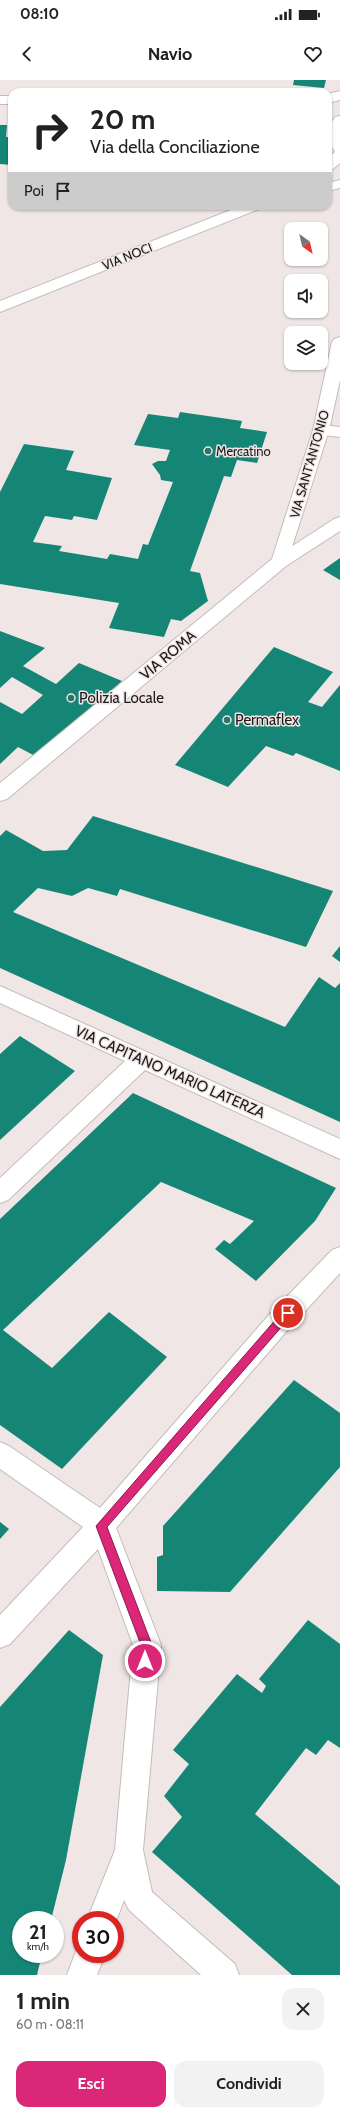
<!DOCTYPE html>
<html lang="it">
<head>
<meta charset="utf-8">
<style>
	:root { --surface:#fff; --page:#f2f2f2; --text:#222; --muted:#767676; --accent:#db2777 }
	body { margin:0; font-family:Cabin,sans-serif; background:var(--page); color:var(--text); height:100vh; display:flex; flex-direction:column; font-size:15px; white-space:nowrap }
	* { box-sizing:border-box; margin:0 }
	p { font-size:13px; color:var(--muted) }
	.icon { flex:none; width:22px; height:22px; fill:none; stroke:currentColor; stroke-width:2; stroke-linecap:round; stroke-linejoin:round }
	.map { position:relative; height:1895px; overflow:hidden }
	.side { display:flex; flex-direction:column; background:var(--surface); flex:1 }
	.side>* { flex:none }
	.guide { position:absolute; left:8px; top:8px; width:324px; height:122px; border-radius:12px; box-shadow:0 1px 3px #0004; background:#fff; color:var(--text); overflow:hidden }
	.needle { width:26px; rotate:146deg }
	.buttons { position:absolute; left:284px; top:142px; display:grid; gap:8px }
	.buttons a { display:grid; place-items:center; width:44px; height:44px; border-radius:8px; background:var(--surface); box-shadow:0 1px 3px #0004; font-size:20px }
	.speed { position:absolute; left:12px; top:1831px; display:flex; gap:8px; font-size:20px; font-weight:700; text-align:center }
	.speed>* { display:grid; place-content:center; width:52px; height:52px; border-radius:50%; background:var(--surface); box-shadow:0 1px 3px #0004; line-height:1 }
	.speed small { font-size:10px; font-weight:400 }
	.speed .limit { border:6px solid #d22; background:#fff; color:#111 }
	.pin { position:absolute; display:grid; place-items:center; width:34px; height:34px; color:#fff; margin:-17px; border:2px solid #fff; border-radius:50%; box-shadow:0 1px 4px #0007 }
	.me { position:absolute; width:44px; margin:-22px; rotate:0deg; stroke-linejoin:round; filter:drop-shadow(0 0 3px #0008) }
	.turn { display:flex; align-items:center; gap:14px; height:84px; padding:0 16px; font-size:18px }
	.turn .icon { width:52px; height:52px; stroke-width:2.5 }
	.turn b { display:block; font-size:28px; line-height:34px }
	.then { display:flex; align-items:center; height:38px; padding:0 16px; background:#0003; gap:8px; font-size:15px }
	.round { display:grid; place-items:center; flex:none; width:42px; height:42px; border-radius:12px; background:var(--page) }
	.head { display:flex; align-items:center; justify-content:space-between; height:68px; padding:0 16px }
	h1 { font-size:24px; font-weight:700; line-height:30px }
	.cta { display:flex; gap:8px; margin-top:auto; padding:8px 16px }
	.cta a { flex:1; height:46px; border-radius:12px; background:var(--accent); color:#fff; font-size:16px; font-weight:700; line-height:46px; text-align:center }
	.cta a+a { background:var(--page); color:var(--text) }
	.status { display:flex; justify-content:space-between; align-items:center; height:28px; padding:0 20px; background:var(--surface); direction:ltr }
	.status svg { height:11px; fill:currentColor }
	header { display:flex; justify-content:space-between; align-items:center; height:52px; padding:0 16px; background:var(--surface); font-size:18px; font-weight:700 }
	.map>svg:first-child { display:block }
</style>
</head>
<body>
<div class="status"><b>08:10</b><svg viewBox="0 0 49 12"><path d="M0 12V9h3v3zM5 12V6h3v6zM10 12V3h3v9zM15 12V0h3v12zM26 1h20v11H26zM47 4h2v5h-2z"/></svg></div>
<header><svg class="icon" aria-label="back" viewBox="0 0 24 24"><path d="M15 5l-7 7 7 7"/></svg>Navio<svg class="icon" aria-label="heart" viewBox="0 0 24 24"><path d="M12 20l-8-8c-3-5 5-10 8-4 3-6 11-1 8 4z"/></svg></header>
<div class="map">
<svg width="340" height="1895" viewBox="0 0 340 1895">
	<rect width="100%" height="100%" fill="#efe6e5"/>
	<g fill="#158576">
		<path d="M294,0H326L324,8L293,5Z"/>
		<path d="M0,45H7L6,57H12V85L0,84Z"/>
		<path d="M180,332L242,341L240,348L267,352L257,383L237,380L231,397L224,396L190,491L200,493L208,521L181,541L171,539L164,557L109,548L119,523L0,504V412L24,364L74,371L66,390L112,398L97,440L74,436L72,440L45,436L33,462L62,466L59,471L107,479L110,474L138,479L143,464L148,465L173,402L161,400L160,395L152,384L158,381H166L170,370L134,365L148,334L178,338Z"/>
		<path d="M340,478V500L323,490Z"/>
		<path d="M0,551L45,568L23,586L56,604L79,583L122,601L37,677L18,667L0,684V622L22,634L43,615L12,597L0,608Z"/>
		<path d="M274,567L333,592L308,622L322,627L340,605V691L296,673L293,676L266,666L228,707L175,685Z"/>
		<path d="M93,736L333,811L306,867L120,809L117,816L88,808L72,816L38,808L13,832L285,947L319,897L335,908L340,903V1042L0,888V756L6,750L43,771L67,770Z"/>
		<path d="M340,866V882L332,876Z"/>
		<path d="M20,956L75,991L0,1060V974Z"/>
		<path d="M133,1013L336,1108L315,1141L256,1201L215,1169L224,1160L230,1164L254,1141L161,1102L3,1250L52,1288L109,1232L167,1277L62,1389L0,1345V1139Z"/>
		<path d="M294,1300L340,1333V1387L230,1512L157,1511V1477L163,1475V1446Z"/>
		<path d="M0,1442L9,1449L0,1459Z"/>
		<path d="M308,1540L340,1564V1668L328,1660L316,1675L306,1668L255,1734L340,1806V1895H292L152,1772L182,1737L164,1716L189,1684L173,1670L237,1594L262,1613L266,1606L259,1599Z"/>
		<path d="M69,1550L103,1575L66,1780L51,1840H21V1874H42L37,1895H0V1627Z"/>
	</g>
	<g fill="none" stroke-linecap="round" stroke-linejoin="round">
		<g stroke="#c4bcbb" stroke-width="2">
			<g id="street">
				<path d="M340,71V83L333,89L328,90V78L335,72Z"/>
				<path d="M340,100V108L328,111V103Z"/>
				<path d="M241,126H262L259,129L0,232V221Z"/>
				<path d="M321,345L340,347V357L315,354L313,350L315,346Z"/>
				<path d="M340,437V451L286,486L280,488L274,486L271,482L274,478L334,439Z"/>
				<path d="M0,906L340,1059V1079L145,990L8,1120L0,1123V1098L125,981L0,923Z"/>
				<path d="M340,1167V1193L286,1252L116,1448L161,1565L143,1770L152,1812L235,1884L239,1895H201L129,1830L124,1820L115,1844V1840H87L115,1770L133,1565L98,1469L10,1564L0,1568V1535L83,1447L0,1389V1362L9,1366L100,1428L268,1236L332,1170Z"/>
				<path d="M79,1863H81V1874H105L97,1895H67Z"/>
			</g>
		</g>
		<g stroke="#c4bcbb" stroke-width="2">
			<g id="secondary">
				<path d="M340,11V20L328,23V14Z"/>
				<rect x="0" y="16" width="12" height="8"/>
				<path d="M340,36V73L335,72C326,59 326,49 335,37Z"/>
				<path d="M340,257V300L329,350L286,486L7,719L0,721V703L272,479L313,350L332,262L334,259Z"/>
			</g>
		</g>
		<use href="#street" fill="#fff" fill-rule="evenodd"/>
		<use href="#secondary" fill="#fff" fill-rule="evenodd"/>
	</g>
	<path fill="#db2777" stroke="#8e194d" d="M288,1229L291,1230V1236L107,1447L152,1565L149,1585L145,1586L141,1585L140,1581L141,1565L96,1446L284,1230Z"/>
	<g fill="#2e7368" stroke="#efe6e5" stroke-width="1.5">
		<circle cx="208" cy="371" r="4"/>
		<circle cx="71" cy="618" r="4"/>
		<circle cx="227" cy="640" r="4"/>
	</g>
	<g text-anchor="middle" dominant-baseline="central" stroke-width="3" stroke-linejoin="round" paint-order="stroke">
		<g font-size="13" fill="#1e1b1b" stroke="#efe6e5">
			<text transform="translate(127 176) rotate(-22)">VIA NOCI</text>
			<text transform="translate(309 384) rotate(-74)">VIA SANT'ANTONIO</text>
		</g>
		<g font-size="13" fill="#1e1b1b" stroke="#efe6e5" text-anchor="start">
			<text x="216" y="371">Mercatino</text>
		</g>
		<g font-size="15" fill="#1e1b1b" stroke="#efe6e5">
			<text transform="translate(168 575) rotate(-40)">VIA ROMA</text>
			<text transform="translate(170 992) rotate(24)">VIA CAPITANO MARIO LATERZA</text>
		</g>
		<g font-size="15" fill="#1e1b1b" stroke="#efe6e5" text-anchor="start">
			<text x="79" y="618">Polizia Locale</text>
			<text x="235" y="640">Permaflex</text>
		</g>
	</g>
</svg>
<div class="buttons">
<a><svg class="needle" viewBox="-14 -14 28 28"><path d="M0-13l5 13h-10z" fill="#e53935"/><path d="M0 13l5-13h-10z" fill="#767676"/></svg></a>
<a><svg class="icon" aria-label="sound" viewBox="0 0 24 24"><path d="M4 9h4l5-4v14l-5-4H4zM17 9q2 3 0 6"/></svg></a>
<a><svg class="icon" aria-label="layers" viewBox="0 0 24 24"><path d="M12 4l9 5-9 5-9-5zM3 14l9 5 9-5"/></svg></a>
</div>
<div class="speed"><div>21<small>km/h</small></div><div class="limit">30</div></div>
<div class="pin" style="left:288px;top:1233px;background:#d93025"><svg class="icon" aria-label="arrive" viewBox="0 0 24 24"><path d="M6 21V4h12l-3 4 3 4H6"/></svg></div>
<svg class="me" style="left:145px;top:1581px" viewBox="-20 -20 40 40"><circle r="17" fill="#db2777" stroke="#fff" stroke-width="3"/><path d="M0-11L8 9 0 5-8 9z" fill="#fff"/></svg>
<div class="guide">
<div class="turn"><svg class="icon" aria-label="right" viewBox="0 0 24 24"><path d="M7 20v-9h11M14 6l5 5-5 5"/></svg><div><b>20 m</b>Via della Conciliazione</div></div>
<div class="then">Poi<svg class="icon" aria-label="arrive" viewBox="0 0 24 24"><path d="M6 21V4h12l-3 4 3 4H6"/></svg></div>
</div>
</div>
<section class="side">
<div class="head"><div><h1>1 min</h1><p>60 m · 08:11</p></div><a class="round"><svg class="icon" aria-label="close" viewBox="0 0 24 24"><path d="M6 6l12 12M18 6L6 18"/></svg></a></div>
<div class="cta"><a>Esci</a><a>Condividi</a></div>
</section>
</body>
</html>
